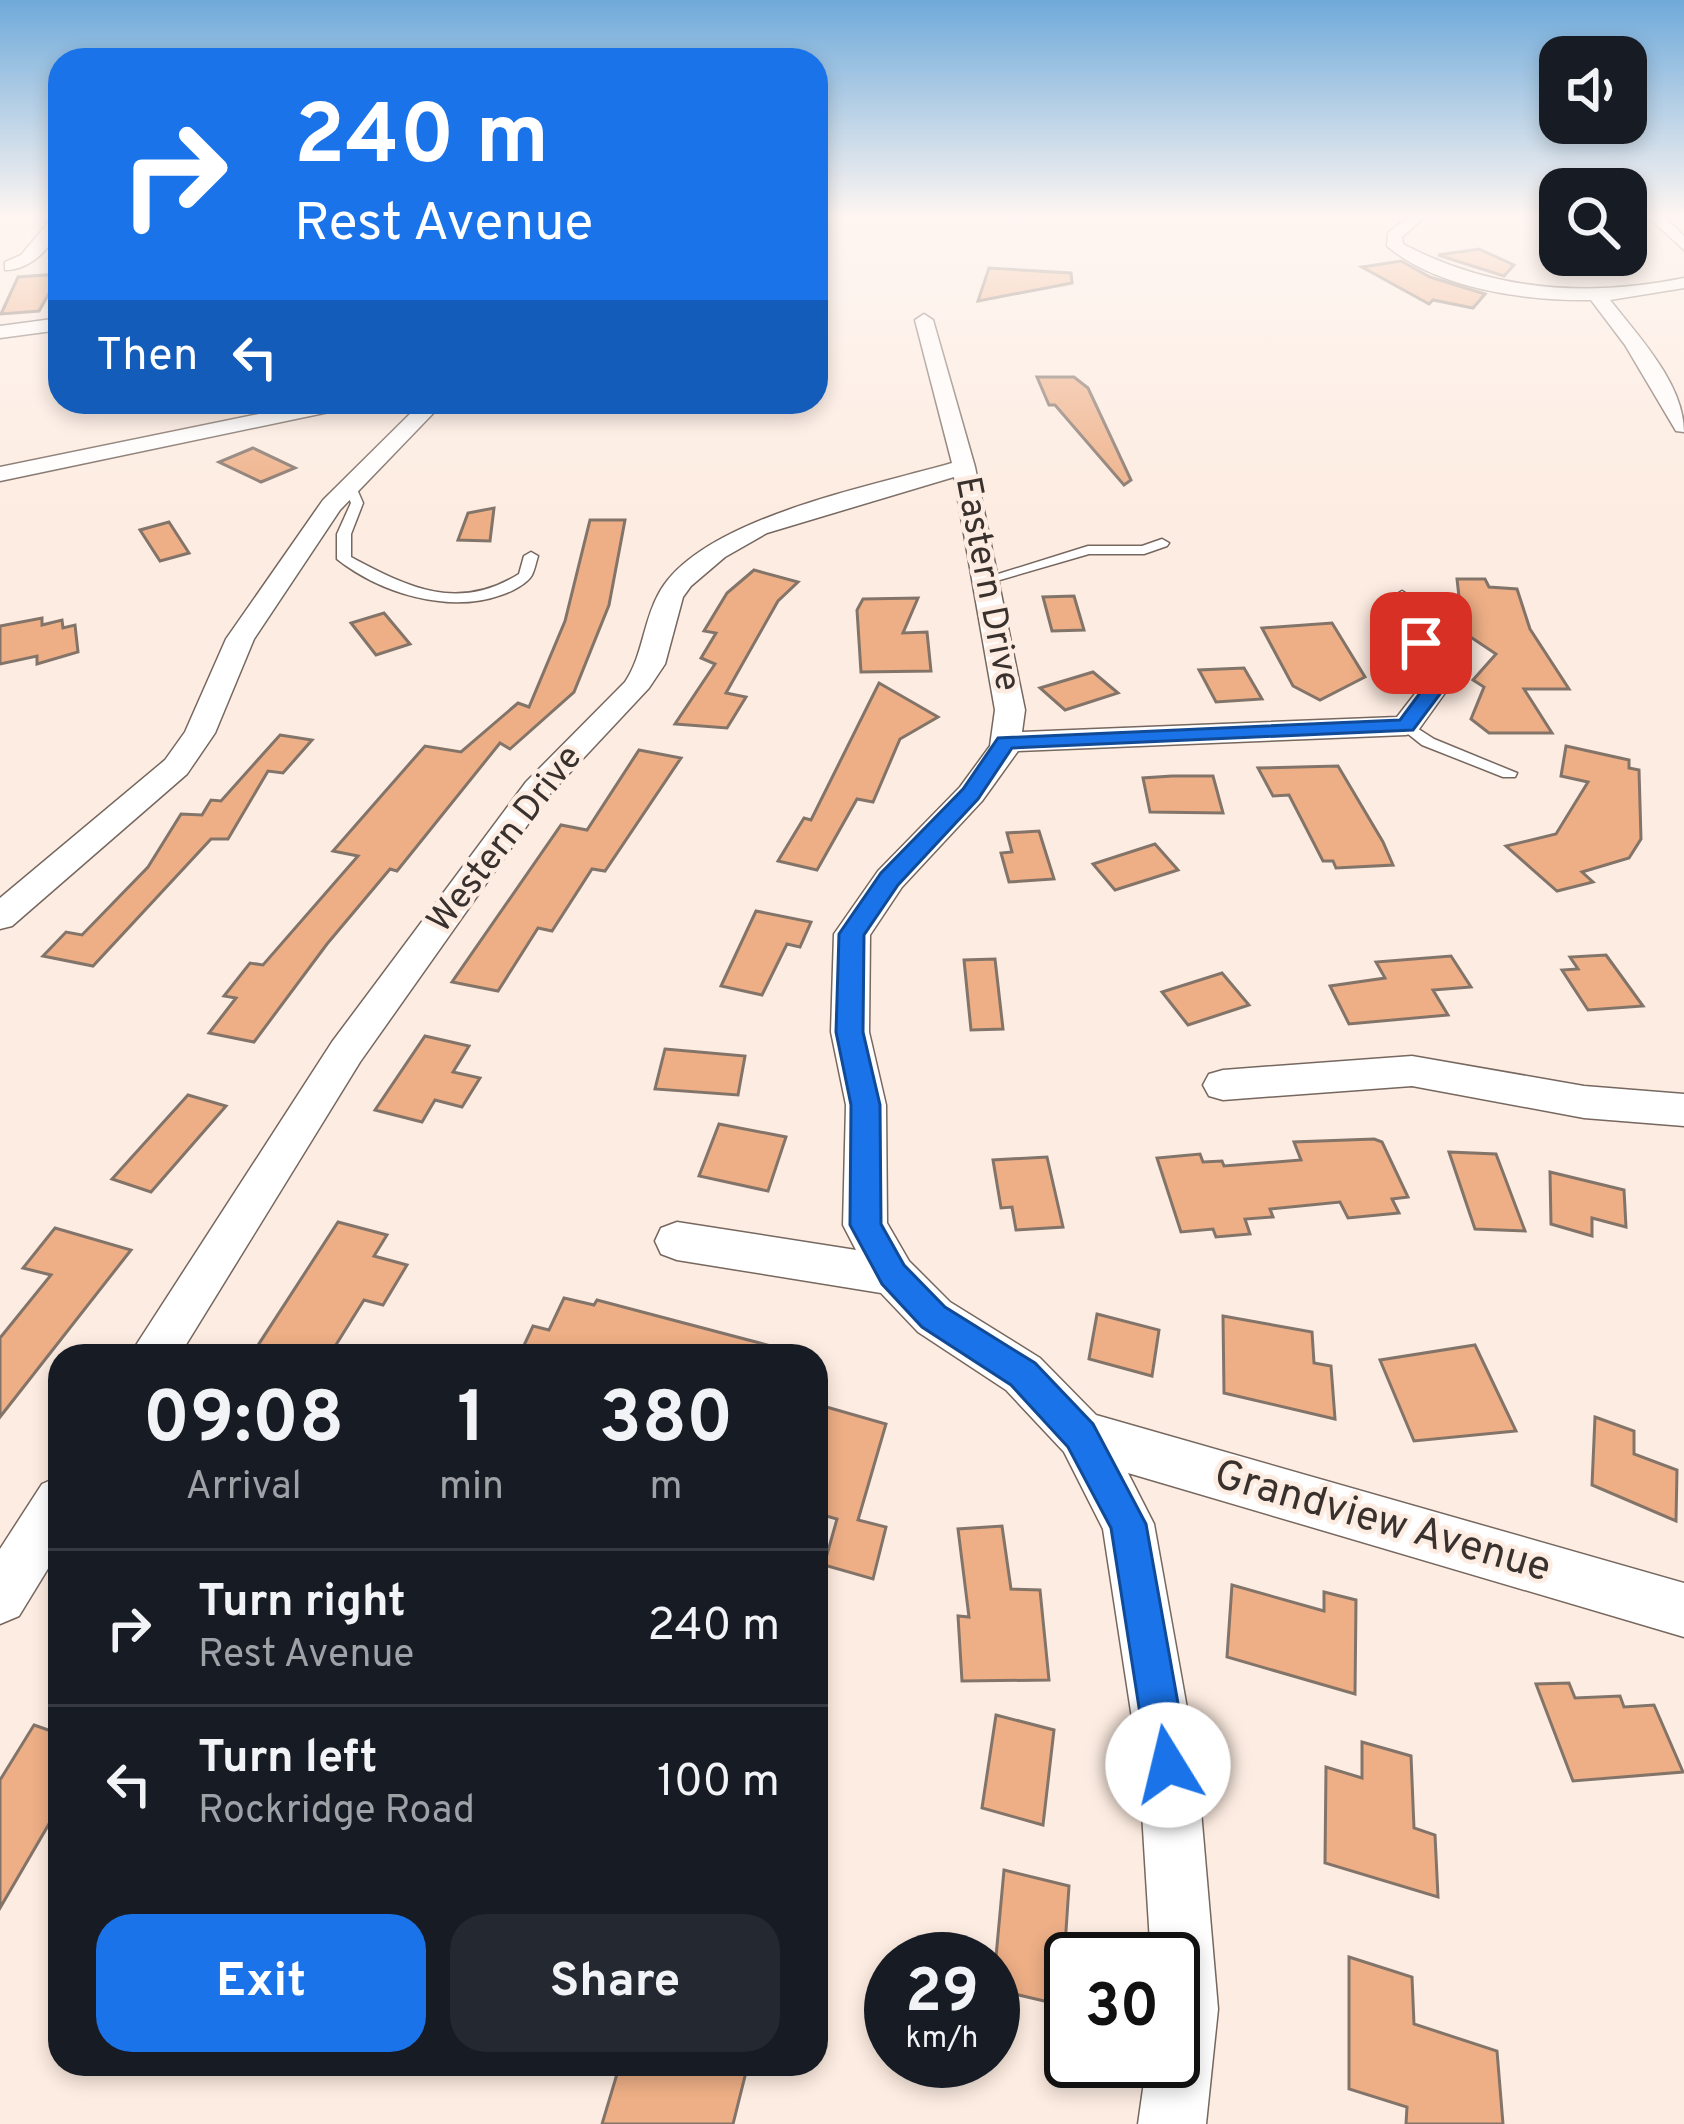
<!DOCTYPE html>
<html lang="en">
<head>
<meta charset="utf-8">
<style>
	:root { --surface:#171b24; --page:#242831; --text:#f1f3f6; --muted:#9ea1a6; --line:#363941; --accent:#1a73e8 }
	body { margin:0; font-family:Overpass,sans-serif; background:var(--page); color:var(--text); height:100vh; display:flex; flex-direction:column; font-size:45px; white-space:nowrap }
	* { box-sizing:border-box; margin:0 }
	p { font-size:39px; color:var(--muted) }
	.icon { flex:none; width:66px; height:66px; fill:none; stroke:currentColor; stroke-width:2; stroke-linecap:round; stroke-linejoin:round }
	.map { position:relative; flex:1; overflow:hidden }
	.panel { position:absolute; left:48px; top:1344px; width:780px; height:732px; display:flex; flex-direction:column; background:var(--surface); border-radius:36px; box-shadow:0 6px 18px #0003 }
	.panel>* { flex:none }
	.guide { position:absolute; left:48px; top:48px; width:780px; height:366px; border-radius:36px; box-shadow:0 6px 18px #0003; background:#1a73e8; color:#fff; overflow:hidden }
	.buttons { position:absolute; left:1539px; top:36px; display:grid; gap:24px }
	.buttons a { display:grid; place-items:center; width:108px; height:108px; border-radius:24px; background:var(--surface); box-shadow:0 6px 18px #0003; font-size:60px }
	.speed { position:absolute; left:864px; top:1932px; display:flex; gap:24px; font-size:60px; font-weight:700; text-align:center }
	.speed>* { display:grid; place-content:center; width:156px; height:156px; border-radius:50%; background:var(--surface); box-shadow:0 6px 18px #0003; line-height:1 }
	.speed small { font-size:30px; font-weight:400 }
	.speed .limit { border:6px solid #111; border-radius:18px; background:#fff; color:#111 }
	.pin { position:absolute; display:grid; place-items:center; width:102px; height:102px; color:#fff; margin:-51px; border-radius:24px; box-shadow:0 6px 18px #0006 }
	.me { position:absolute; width:132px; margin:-66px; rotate:351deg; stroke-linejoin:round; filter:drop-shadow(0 0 9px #0008) }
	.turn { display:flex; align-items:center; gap:42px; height:252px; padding:0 48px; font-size:54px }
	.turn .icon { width:156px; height:156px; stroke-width:2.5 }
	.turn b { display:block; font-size:84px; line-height:102px }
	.then { display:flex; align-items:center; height:114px; padding:0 48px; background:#0003; gap:24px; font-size:45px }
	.eta { display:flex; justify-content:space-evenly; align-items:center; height:204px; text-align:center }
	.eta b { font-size:72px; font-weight:700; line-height:84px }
	.action { display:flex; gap:24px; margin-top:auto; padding:24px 48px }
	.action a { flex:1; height:138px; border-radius:36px; background:var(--accent); color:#fff; font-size:48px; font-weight:700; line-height:138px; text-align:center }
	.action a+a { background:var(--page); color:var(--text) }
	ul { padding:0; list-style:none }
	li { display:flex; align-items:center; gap:36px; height:156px; padding:0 48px; border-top:3px solid var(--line) }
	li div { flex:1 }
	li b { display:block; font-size:45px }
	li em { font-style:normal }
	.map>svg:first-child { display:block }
</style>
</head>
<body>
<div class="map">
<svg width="1684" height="2124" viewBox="0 0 1684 2124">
	<rect width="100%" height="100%" fill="#fdece1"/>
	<g fill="#eeaf86" stroke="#83746a" stroke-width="3">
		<path d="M1479,249L1514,265L1504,276L1438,255Z"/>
		<path d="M1401,261L1430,277L1485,294L1473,308L1433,300L1429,304L1362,267Z"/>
		<path d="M989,268L1071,273L1072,283L978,301Z"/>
		<path d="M60,274L39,311L1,314L18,277Z"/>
		<path d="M1037,377H1074L1088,388L1131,480L1124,485L1055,405H1049Z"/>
		<path d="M253,448L295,468L261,482L219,462Z"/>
		<path d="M494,508L490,541L458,540L468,513Z"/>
		<path d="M590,520H625L609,605L574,692L510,749L500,743L397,871L390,869L327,944L254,1042L209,1033L236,998L224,996L250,963L263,965L358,856L333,851L425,746L461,752L518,703L529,707L565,621Z"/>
		<path d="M169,522L189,553L160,561L140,530Z"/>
		<path d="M754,570L798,582L778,601L726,693L746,697L727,728L675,724L715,664L701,658L716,633L704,631L727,593Z"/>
		<path d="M1457,579H1485L1489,587L1517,589L1530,629L1569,689H1524L1552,733H1489L1471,719L1484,687L1473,680L1496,654L1463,632Z"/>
		<path d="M1074,596L1084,630L1052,631L1043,597Z"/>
		<path d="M918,598L903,633L927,632L931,671L861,672L857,610L863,599Z"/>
		<path d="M384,613L410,644L376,655L351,623Z"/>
		<path d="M42,618V625L62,620L63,628L75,625L78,652L37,664V656L0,664V626Z"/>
		<path d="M1332,623L1365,677L1320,700L1293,686L1262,628Z"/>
		<path d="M1244,668L1262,699L1216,702L1199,670Z"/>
		<path d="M1093,672L1118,693L1065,710L1040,688Z"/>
		<path d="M879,683L938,717L900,739L873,802L857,799L817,870L778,861L804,818L811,820Z"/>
		<path d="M280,735L312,740L283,773L268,771L228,839H211L93,966L43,956L66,932L82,935L148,867L181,814L202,815L211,800L221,801Z"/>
		<path d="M1566,746L1629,760V768L1639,770L1641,839L1629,858L1582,872L1593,882L1557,891L1506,846L1556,834L1588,782L1561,776Z"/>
		<path d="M639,750L681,758L605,871L592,869L552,931L538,928L498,991L452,982L561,825L587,830Z"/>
		<path d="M1338,766L1383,842L1393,865L1336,868L1333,861H1323L1289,795L1273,796L1258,768Z"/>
		<path d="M1172,776H1213L1223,813L1150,812L1143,778Z"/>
		<path d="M1039,831L1054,879L1009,882L1001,853L1012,852L1007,833Z"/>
		<path d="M1155,844L1178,870L1115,890L1093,864Z"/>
		<path d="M756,911L811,922L800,947L787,944L762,995L721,986Z"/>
		<path d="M1606,955L1643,1006L1588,1010L1562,970L1578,969L1570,957Z"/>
		<path d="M1451,956L1471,987L1433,990L1448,1015L1349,1024L1330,986L1385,978L1376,962Z"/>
		<path d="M995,959L1003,1029L971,1030L964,960Z"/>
		<path d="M1222,973L1249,1005L1188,1025L1162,992Z"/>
		<path d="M425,1036L469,1046L453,1072L480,1078L462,1107L435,1100L422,1122L375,1110Z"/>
		<path d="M665,1049L745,1056L738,1095L655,1089Z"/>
		<path d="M188,1095L226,1106L151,1192L112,1179Z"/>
		<path d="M719,1124L786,1137L768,1191L699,1176Z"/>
		<path d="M1374,1139L1382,1142L1408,1197L1392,1199L1399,1213L1348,1218L1340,1202L1270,1209L1273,1217L1245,1219L1250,1234L1216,1237L1213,1229L1181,1232L1157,1158L1200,1154L1203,1162L1222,1161L1224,1166L1301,1160L1294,1142Z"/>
		<path d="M1449,1152L1496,1154L1525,1231L1475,1229Z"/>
		<path d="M1047,1157L1063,1227L1016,1230L1012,1207L1001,1208L993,1160Z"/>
		<path d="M1550,1172L1624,1190L1626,1227L1592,1218V1236L1551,1224Z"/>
		<path d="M338,1222L387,1235L374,1256L407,1265L383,1305L364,1300L329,1356H251Z"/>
		<path d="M55,1228L131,1250L0,1417V1338L51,1275L23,1268Z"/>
		<path d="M564,1298L594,1305L597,1300L771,1346L770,1356H519L533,1326L549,1330Z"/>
		<path d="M1097,1314L1159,1330L1152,1376L1089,1359Z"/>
		<path d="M1223,1316L1312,1332L1314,1363L1331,1366L1335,1419L1224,1393Z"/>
		<path d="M1475,1345L1516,1431L1414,1441L1380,1360Z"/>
		<path d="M816,1404L886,1424L858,1520L886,1527L873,1579L824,1565L837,1519L816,1513Z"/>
		<path d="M1595,1417L1634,1431V1454L1677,1470L1676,1521L1592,1485Z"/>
		<path d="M1002,1526L1011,1589L1040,1590L1049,1680L962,1681L958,1616L969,1617L958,1529Z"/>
		<path d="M1232,1585L1324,1611V1592L1356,1600L1355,1694L1227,1657Z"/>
		<path d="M1569,1683L1575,1698L1620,1696L1624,1707L1654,1705L1683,1772L1573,1781L1536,1684Z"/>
		<path d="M996,1715L1054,1730L1043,1825L982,1808Z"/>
		<path d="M34,1725L60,1734V1805L0,1908V1780Z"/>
		<path d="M1362,1742L1411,1756L1414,1828L1435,1835L1438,1897L1325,1863L1326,1767L1362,1778Z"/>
		<path d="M1004,1870L1069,1886L1061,2005L993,1989Z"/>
		<path d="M1349,1957L1412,1977L1414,2024L1497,2051L1503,2124H1406L1407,2107L1349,2089Z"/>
		<path d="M620,2064H748L733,2124H602Z"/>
	</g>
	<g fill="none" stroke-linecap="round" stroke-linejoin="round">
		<g stroke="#76675f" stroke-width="3">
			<g id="service">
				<path d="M350,483L356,487L363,503L351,534V557C409,588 458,612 519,574L524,556L531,552L538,556C536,562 535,569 532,575C527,584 511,592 501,595C448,614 380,593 337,559V534L351,503L344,487Z"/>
				<path d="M1162,539L1169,543L1167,546L1144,554H1089L986,584L979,580L1088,546H1142Z"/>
				<path d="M1406,721L1434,739L1517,773L1515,777H1503L1422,745L1398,726Z"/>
			</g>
		</g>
		<g stroke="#76675f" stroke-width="3">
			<g id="minor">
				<path d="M53,217H60C60,243 30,271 5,270V262L21,255Z"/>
				<path d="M1408,217H1425L1402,237L1403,244C1492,291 1586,298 1684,278V288L1610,300C1639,337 1684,384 1684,432L1676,431L1625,345L1591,300C1526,301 1438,289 1387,246L1388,233Z"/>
				<path d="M1648,217H1665L1684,236V250Z"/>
				<path d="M924,314L933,320L975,467L1025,710L1022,732L1397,717L1421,686L1389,599L1402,591L1415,599L1450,686L1417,732L1406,735L1018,751L982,801L902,887L870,935L869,1032L886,1105L887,1223L909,1261L950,1302L1040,1358L1096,1415L1684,1583V1637L1128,1473L1154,1524L1197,1764L1218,2009L1206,2124H1138L1147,2061H1173V1959H1151L1139,1764L1103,1529L1064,1452L1006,1390L918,1332L881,1293L677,1260L661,1254L655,1241L661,1228L677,1222L856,1250L843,1225L846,1105L831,1032L834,934L878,871L960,787L990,746L995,710L954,477L767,533L725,557L691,586L683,597L665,664L649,688L548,796L360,1062L179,1356H129L332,1042L526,782L625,682C643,655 643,623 658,595C697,519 873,486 952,463L915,320Z"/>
				<path d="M60,318V330L0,338V326Z"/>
				<path d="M317,402H358L348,408L0,481V467Z"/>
				<path d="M422,402H444L340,510L254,639L215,733L187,774L12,926L0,929V898L165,760L185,732L226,639L323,500Z"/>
				<path d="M1412,1056L1584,1086L1684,1094V1126L1584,1118L1412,1086L1223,1100L1209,1096L1203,1085L1209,1074L1223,1070Z"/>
				<path d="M60,1476V1549L19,1616L0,1624V1549L42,1484Z"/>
			</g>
		</g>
		<use href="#service" fill="#fff" fill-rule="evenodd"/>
		<use href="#minor" fill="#fff" fill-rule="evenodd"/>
	</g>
	<linearGradient id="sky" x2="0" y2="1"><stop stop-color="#6faada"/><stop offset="0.42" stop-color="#fef6f2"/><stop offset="1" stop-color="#fef6f2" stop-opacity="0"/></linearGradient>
	<rect width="1684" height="514" fill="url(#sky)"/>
	<path fill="#1a73e8" stroke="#114b97" stroke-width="3" d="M1421,637L1431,643L1446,686L1413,730L1012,748L978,799L898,885L864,935L863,1032L880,1105L881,1224L904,1265L945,1307L1035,1363L1093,1424L1146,1524L1189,1765L1183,1779L1168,1785L1154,1779L1148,1765L1111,1528L1068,1447L1011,1385L922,1327L882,1284L850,1225L851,1105L836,1032L839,934L881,873L963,789L998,738L1400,720L1426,685L1411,643Z"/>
	<g text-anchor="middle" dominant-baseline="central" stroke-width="9" stroke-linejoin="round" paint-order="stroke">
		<g font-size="36" fill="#38312d" stroke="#fdece1">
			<text transform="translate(986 584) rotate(79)">Eastern Drive</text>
			<text transform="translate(506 840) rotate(-52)">Western Drive</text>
		</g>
		<g font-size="42" fill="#38312d" stroke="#fdece1">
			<text transform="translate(1382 1523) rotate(16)">Grandview Avenue</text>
		</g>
	</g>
</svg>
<div class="buttons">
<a><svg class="icon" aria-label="sound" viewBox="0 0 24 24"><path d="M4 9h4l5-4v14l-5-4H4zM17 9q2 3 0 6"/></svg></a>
<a><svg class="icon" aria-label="search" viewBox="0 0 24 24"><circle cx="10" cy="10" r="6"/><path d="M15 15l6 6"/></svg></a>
</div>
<div class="speed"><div>29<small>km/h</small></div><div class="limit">30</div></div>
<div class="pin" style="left:1421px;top:643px;background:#d93025"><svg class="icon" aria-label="arrive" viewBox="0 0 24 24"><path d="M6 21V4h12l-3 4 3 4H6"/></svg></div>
<svg class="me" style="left:1168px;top:1765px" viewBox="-20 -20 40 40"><circle r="19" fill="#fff"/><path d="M0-13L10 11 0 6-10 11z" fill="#1a73e8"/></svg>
<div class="guide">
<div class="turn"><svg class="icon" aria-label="right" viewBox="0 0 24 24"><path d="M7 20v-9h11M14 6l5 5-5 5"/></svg><div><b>240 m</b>Rest Avenue</div></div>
<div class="then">Then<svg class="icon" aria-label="left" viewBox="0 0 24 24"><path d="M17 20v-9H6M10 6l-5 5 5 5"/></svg></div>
</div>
<section class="panel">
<div class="eta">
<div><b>09:08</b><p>Arrival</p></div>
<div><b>1</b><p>min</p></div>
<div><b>380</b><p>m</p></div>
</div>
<ul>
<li><svg class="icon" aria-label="right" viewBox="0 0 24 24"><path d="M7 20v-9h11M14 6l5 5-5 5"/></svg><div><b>Turn right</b><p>Rest Avenue</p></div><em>240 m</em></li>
<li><svg class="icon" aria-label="left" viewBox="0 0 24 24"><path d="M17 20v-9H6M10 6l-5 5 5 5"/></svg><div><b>Turn left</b><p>Rockridge Road</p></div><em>100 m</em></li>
</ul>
<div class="action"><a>Exit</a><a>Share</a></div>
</section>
</div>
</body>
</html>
